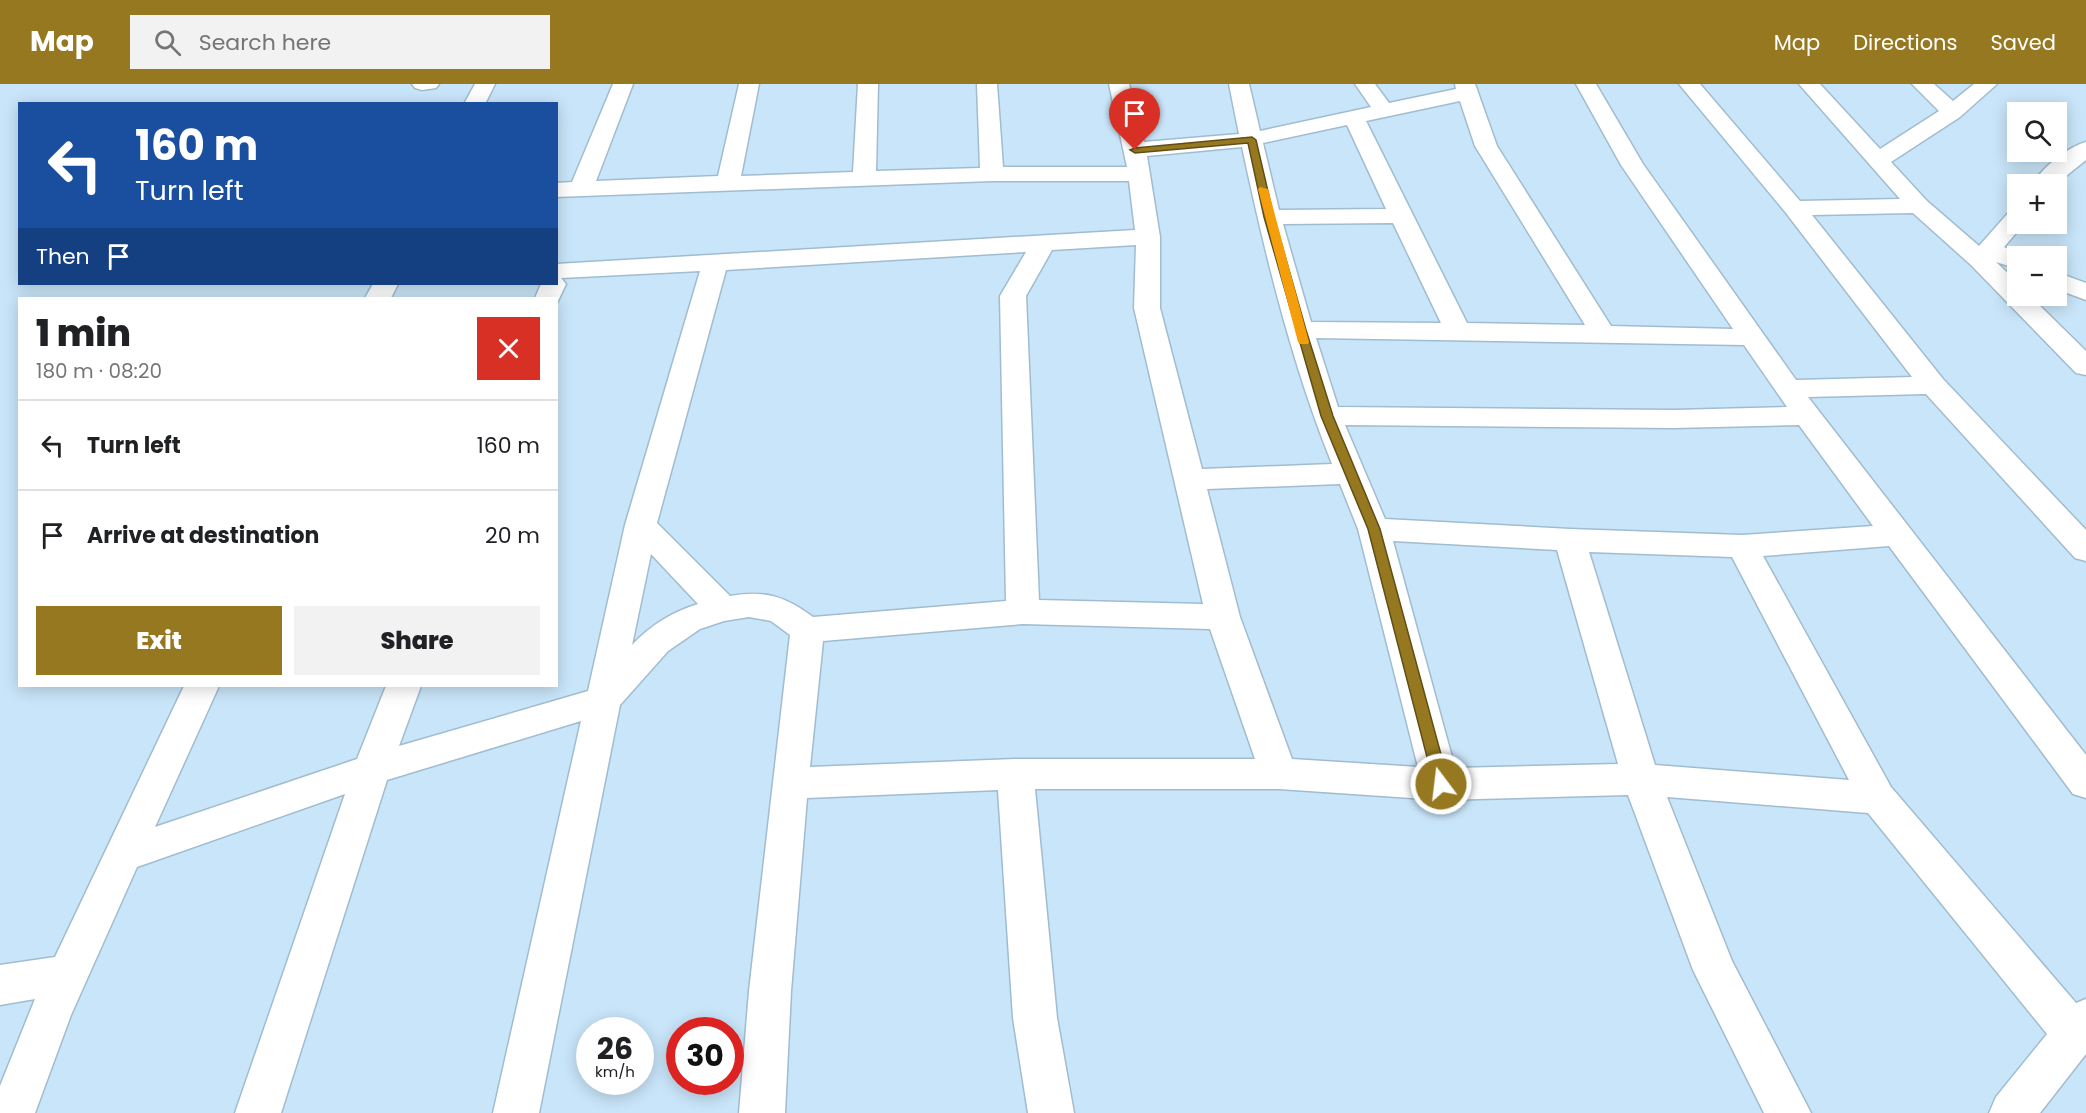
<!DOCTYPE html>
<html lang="en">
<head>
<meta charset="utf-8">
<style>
	:root { --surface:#fff; --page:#f2f2f2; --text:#202124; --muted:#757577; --line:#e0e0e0; --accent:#95781f }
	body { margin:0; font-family:Poppins,sans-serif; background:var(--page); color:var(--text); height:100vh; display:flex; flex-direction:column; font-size:22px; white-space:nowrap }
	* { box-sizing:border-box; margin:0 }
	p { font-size:20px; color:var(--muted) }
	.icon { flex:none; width:33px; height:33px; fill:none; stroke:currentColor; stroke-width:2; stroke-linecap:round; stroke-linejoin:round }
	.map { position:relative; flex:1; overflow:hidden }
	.details { position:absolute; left:18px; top:213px; width:540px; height:390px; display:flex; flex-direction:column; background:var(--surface); border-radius:0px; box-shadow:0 3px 15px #0003 }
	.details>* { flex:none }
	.banner { position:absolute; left:18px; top:18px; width:540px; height:183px; border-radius:0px; box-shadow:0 3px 15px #0003; background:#1a4fa0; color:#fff; overflow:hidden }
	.fabs { position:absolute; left:2007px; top:18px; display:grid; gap:12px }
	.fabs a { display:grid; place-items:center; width:60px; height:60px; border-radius:0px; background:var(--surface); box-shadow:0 3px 15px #0003; font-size:30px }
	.speed { position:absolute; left:576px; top:933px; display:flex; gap:12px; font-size:30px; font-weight:700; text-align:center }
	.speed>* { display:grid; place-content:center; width:78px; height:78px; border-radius:50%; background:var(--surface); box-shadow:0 3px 15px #0003; line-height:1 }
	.speed small { font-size:15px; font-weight:400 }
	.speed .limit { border:9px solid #d22; background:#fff; color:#111 }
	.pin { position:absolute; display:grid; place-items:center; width:51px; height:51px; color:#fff; margin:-62px -26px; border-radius:50% 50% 50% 0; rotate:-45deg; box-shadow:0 0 6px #0007 }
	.pin .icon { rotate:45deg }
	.me { position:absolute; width:66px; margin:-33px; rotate:345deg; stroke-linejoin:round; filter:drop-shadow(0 0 4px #0008) }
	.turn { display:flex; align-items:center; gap:21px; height:126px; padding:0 18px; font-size:27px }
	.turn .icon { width:78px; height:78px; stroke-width:2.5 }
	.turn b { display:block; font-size:42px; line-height:51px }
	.then { display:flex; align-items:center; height:57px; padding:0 18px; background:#0003; gap:12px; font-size:22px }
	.round { display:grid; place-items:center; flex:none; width:63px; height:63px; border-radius:0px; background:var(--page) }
	.head { display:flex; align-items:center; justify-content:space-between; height:102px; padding:0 18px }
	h1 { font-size:36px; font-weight:800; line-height:45px }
	.button { display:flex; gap:12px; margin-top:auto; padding:12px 18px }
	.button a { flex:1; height:69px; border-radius:0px; background:var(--accent); color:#fff; font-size:24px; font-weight:800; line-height:69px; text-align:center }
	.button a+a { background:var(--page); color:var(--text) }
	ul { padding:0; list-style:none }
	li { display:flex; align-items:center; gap:18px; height:90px; padding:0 18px; border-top:2px solid var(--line) }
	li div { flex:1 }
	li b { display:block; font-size:22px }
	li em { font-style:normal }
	header { display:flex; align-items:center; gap:36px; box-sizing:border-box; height:84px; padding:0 30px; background:var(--accent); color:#fff }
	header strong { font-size:28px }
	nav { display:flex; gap:33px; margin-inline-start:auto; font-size:21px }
	.search { width:420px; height:54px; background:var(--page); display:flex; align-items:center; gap:15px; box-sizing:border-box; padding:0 21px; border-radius:0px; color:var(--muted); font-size:22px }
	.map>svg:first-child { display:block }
</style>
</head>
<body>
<header>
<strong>Map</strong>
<div class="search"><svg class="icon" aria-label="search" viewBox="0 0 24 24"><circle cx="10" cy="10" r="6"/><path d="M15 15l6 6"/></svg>Search here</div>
<nav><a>Map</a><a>Directions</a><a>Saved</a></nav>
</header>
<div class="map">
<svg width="2086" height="1029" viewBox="0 0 2086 1029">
	<rect width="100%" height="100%" fill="#c9e5f9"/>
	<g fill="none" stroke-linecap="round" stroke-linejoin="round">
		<g stroke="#a1bccf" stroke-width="3">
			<g id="minor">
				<path d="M412,0H439L436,4L422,6L415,4Z"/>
				<path d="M475,0H495L485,20H464Z"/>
				<path d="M613,0H633L596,97L718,92L739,0H759L741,92L853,88L858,0H878L876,87L980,84L977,0H997L1003,83H1127L1109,0H1129L1144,58L1239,50L1229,0H1249L1260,47L1371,23L1355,0H1375L1389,19L1456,5L1455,0H1475L1497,62L1611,242L1733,245L1621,81L1576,0H1596L1643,80L1796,296L1912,293L1786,129L1679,0H1700L1800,117L1900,115L1799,0H1820L1880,65L1939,27L1912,0H1934L1953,17L1974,0H1997L1960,33L1891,78L1927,117L1979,162L2010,127L2018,125V140H2024L2004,163L2026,172H2018V185L1996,178L2018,199V212H2030L2086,267V291L2076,289L1971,181L1913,129L1812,131L1943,295L2086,446V477L2075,474L1926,310L1808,313L2086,671V714L2073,710L1889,462L1763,472L1891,703L2076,919L2086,915V970L2040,1029H1989L1996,1013L2047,950L1868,729L1667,713L1732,877L1811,1029H1764L1693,886L1628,711L1441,716L1279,705H1035L1057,934L1074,1029H1028L1013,934L998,706L807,714L791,907L785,1029H739L749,907L790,551L771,537L749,533L724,537L700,545L668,567L620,621L539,1029H493L581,637L387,696L281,1029H235L345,710L137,783L71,931L35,1029H0V1002L35,915L0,921V881L55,873L184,602H219L155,743L357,675L386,602H421L399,662L588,607L625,441L700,187L561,194L566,200L557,219L556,214H535L541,200H556V180L1135,146L1129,97H992L556,113V99L572,98ZM1460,17L1475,62L1585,241L1467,239L1366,37ZM1347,41L1386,125L1279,126L1263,59ZM1242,63C1265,170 1291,278 1332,380L1202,385L1160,224V153L1147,72ZM1393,139L1441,239L1311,238L1283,140ZM1136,161L1134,224L1203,520L1039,516L1026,212L1052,166ZM1026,168L1000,212L1006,517L813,533C785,512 765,506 730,512L657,439L726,186ZM1316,254L1744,261L1787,323L1674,326L1338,323ZM1345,341L1674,344L1799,341L1873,442L1742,451L1570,445L1385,435ZM1340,400L1358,445L1418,683L1292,675L1240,533L1207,405ZM1393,457L1557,466L1618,680L1455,684ZM1589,468L1732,473L1849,696L1655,681ZM651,470L698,520C672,528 651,541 632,561ZM1023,540L1210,545L1255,675H1015L810,683L823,557Z"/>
				<path d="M2086,58V76L2056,100H2033C2041,84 2068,63 2086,58Z"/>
				<path d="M2056,188L2086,199V216L2056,205Z"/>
				<path d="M373,200H398L391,214H365Z"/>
			</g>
		</g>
		<use href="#minor" fill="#fff" fill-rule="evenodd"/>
	</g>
	<path fill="#95781f" stroke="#614e14" stroke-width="1.5" d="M1252,53L1256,56L1274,133L1306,246L1333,332L1380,445L1449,700L1447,704L1441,706L1436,704L1434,700L1368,445L1321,332L1264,133L1248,59L1135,69L1130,66L1135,64Z"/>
	<path fill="#f59e0b" d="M1260,103L1268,105L1309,258L1308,260H1300L1298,258L1258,105Z"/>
</svg>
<div class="fabs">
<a><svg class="icon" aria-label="search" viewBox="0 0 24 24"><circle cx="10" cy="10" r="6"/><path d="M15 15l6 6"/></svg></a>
<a>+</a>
<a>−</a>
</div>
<div class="speed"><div>26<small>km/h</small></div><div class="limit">30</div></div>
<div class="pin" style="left:1135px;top:66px;background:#d93025"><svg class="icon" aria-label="arrive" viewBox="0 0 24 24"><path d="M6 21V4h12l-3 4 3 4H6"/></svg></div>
<svg class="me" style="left:1441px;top:700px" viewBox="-20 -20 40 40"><circle r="17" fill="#95781f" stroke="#fff" stroke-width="3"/><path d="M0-11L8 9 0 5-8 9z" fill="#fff"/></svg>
<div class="banner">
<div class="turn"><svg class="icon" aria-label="left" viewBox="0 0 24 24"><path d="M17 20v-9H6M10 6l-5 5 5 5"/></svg><div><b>160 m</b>Turn left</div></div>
<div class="then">Then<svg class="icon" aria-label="arrive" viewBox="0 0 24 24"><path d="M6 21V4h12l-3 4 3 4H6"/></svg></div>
</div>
<section class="details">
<div class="head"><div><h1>1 min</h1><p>180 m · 08:20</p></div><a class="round" style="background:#d93025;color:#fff"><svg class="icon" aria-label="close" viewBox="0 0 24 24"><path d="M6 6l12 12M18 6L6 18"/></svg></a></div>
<ul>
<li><svg class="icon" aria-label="left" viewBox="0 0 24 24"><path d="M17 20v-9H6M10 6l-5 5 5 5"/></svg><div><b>Turn left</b></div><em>160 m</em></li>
<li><svg class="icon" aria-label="arrive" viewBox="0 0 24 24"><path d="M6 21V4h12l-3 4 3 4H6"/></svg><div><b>Arrive at destination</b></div><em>20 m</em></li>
</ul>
<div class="button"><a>Exit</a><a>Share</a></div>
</section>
</div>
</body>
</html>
